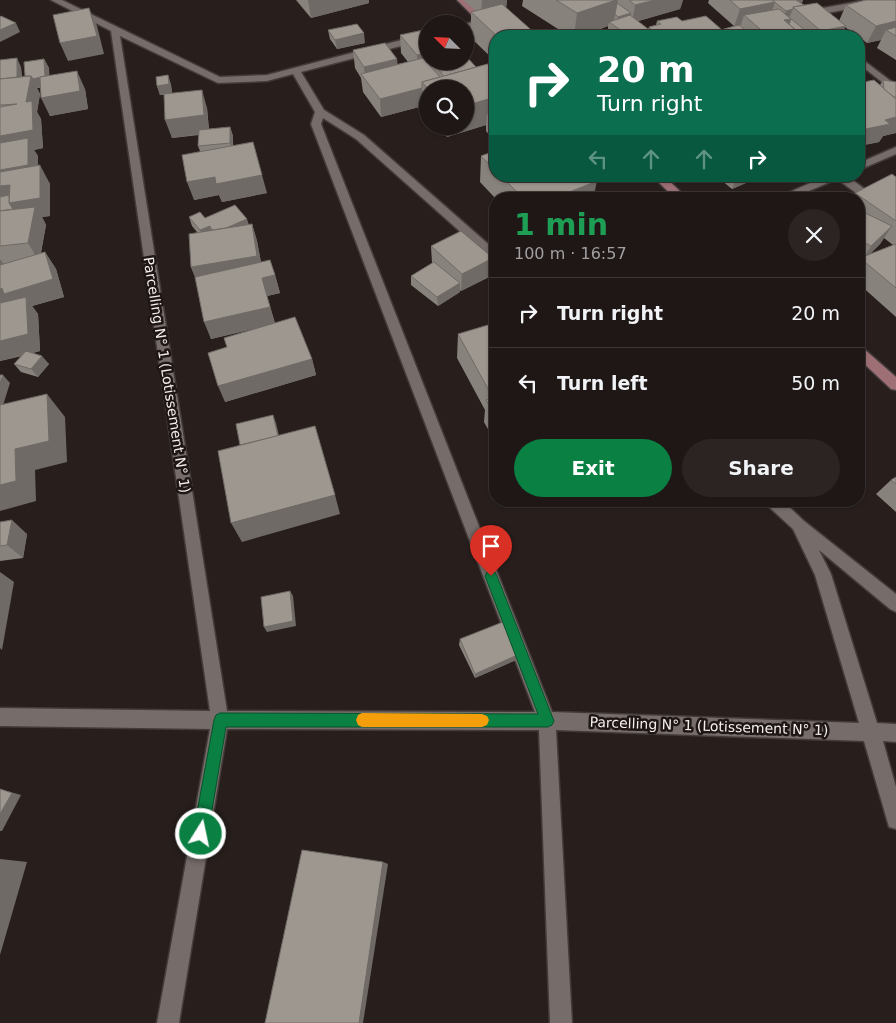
<!DOCTYPE html>
<html lang="en">
<head>
<meta charset="utf-8">
<style>
	:root { --surface:#1e1716; --page:#2b2423; --text:#f1f3f6; --muted:#a19fa1; --line:#3c3635; --accent:#0b8043 }
	body { margin:0; font-family:"DejaVu Sans",sans-serif; background:var(--page); color:var(--text); height:100vh; display:flex; flex-direction:column; font-size:19px; white-space:nowrap }
	* { box-sizing:border-box; margin:0 }
	p { font-size:16px; color:var(--muted) }
	.icon { flex:none; width:28px; height:28px; fill:none; stroke:currentColor; stroke-width:2; stroke-linecap:round; stroke-linejoin:round }
	.map { position:relative; flex:1; overflow:hidden }
	.drawer { position:absolute; left:489px; top:192px; width:376px; height:315px; display:flex; flex-direction:column; background:var(--surface); border-radius:20px; box-shadow:0 1px 4px #0004,0 0 0 1px var(--line) }
	.drawer>* { flex:none }
	.guide { position:absolute; left:489px; top:30px; width:376px; height:152px; border-radius:20px; box-shadow:0 1px 4px #0004,0 0 0 1px var(--line); background:#0b6e4f; color:#fff; overflow:hidden }
	.needle { width:32px; rotate:294deg }
	.controls { position:absolute; left:419px; top:15px; display:grid; gap:10px }
	.controls a { display:grid; place-items:center; width:55px; height:55px; border-radius:50%; background:var(--surface); box-shadow:0 1px 4px #0004,0 0 0 1px var(--line); font-size:25px }
	.pin { position:absolute; display:grid; place-items:center; width:42px; height:42px; color:#fff; margin:-51px -21px; border-radius:50% 50% 50% 0; rotate:-45deg; box-shadow:0 0 5px #0007 }
	.pin .icon { rotate:45deg }
	.me { position:absolute; width:55px; margin:-28px; rotate:10deg; stroke-linejoin:round; filter:drop-shadow(0 0 4px #0008) }
	.turn { display:flex; align-items:center; gap:18px; height:105px; padding:0 25px; font-size:22px }
	.turn .icon { width:65px; height:65px; stroke-width:2.5 }
	.turn b { display:block; font-size:35px; line-height:42px }
	.lanes { display:flex; align-items:center; height:48px; padding:0 25px; background:#0003; justify-content:center; gap:25px; direction:ltr }
	.lanes .off { opacity:.35 }
	.round { display:grid; place-items:center; flex:none; width:52px; height:52px; border-radius:26px; background:var(--page) }
	.head { display:flex; align-items:center; justify-content:space-between; height:85px; padding:0 25px }
	h1 { font-size:30px; font-weight:600; line-height:38px; color:#1e9e55 }
	.button { display:flex; gap:10px; margin-top:auto; padding:10px 25px }
	.button a { flex:1; height:58px; border-radius:30px; background:var(--accent); color:#fff; font-size:20px; font-weight:600; line-height:58px; text-align:center }
	.button a+a { background:var(--page); color:var(--text) }
	ul { padding:0; list-style:none }
	li { display:flex; align-items:center; gap:15px; height:70px; padding:0 25px; border-top:1px solid var(--line) }
	li div { flex:1 }
	li b { display:block; font-size:19px }
	li em { font-style:normal }
	.map>svg:first-child { display:block }
</style>
</head>
<body>
<div class="map">
<svg width="896" height="1023" viewBox="0 0 896 1023">
	<rect width="100%" height="100%" fill="#281f1d"/>
	<g fill="none" stroke-linecap="round" stroke-linejoin="round">
		<g stroke="#423b3a" stroke-width="3">
			<g id="street">
				<path d="M51,0H62L220,77L267,75L428,33V39L301,72L324,110L364,135L495,250V260L491,259L356,139L323,118L321,124L552,712L859,723L815,575L793,529L768,506L766,501H783L804,521L896,594V612L890,609L819,550L831,574L877,723L896,724V742L883,741L896,787V829L889,827L887,820L864,741L556,730L572,1023H550L539,730L227,729L179,1023H157L210,729L0,726V708L210,711L111,31ZM120,36L218,83L267,81L293,74L315,112L311,124L535,712L227,711Z"/>
				<path d="M867,0H885L881,3L806,17L802,14L806,11Z"/>
				<path d="M483,19L486,20V24L465,30V24Z"/>
				<path d="M859,57L896,85V93L859,64Z"/>
				<path d="M896,147V154L859,170V163Z"/>
				<path d="M826,176H847L896,212V222L837,179L790,199H774Z"/>
			</g>
		</g>
		<g stroke="#423b3a" stroke-width="3">
			<g id="secondary">
				<path d="M457,0H466L502,36H495V38Z"/>
				<path d="M652,176H664L688,199H676Z"/>
				<path d="M859,347L864,349L896,377V390L891,389L859,359Z"/>
			</g>
		</g>
		<use href="#street" fill="#766c69" fill-rule="evenodd"/>
		<use href="#secondary" fill="#9e7076" fill-rule="evenodd"/>
	</g>
	<g fill="#88827c" fill-rule="evenodd">
		<path d="M296,0H369V3L311,18Z"/>
		<path d="M463,0H507L506,8L538,36H495V61L471,38V12L476,11Z"/>
		<path d="M523,0H683L680,9L638,21L648,29L649,27L656,25L657,21H682L719,36H615L608,31V26L588,34L590,36H569L522,6Z"/>
		<path d="M709,0H803L801,4L804,5L839,21L846,5L896,0V60L877,48L881,40L867,43L859,37V36H857L845,27L841,36H722L724,29L734,26L708,3Z"/>
		<path d="M328,30L365,43L337,49L330,39Z"/>
		<path d="M400,35L428,61H465L476,67L495,62V142L486,131V125L447,137L438,126H465L428,89V113L423,108V106L381,117L363,92L361,78L355,68L353,50L398,64L408,62L401,53Z"/>
		<path d="M44,59L49,68V75L85,89L88,109L50,116L40,88H37L40,94L37,112L41,119L43,148L34,150L38,156V166L50,184V216L42,217L46,225L41,253L45,252L56,269L64,297L32,306L38,314L40,351L33,353L49,364L38,377L21,372L14,364L22,356L0,361V60L21,67L22,77L25,76Z"/>
		<path d="M168,75L171,85L172,93L207,108L209,129L230,127L233,136V145L267,193L222,202L219,195L194,200L200,151L198,146L199,135L172,138L164,95H160L157,86Z"/>
		<path d="M859,79L862,82L880,85L883,80L896,82V133L883,136L879,142L859,146Z"/>
		<path d="M495,151V176H591L593,199H496L480,182L481,156Z"/>
		<path d="M716,176H762L732,189Z"/>
		<path d="M896,177V317L859,284V199H851L855,193ZM884,238L893,245L870,254L880,244Z"/>
		<path d="M189,217L205,218L249,224H252L257,241L261,262L275,275L280,293L267,296L275,323L312,359L316,375L225,402L227,347L257,328L211,339L195,277L191,267L197,232L192,226Z"/>
		<path d="M431,246L493,258L491,276L461,291L460,290V292L438,306L411,285V276L432,263Z"/>
		<path d="M495,323V442L484,422L485,410L457,358L458,334Z"/>
		<path d="M896,477V512L876,494L891,480Z"/>
		<path d="M0,522L27,534L23,558L0,561Z"/>
		<path d="M460,639L524,652L523,657L475,678L459,645Z"/>
	</g>
	<g fill="#6f6a65">
		<path d="M308,0H369V3L311,18Z"/>
		<path d="M482,0H507L506,8L481,15Z"/>
		<path d="M616,0H618L613,24L609,22L608,26L581,36H574L577,13Z"/>
		<path d="M655,0H683L680,9L632,23L635,5Z"/>
		<path d="M794,0H803L801,6Z"/>
		<path d="M775,2L769,20L744,15L741,25L734,27L740,9Z"/>
		<path d="M89,8L97,26L104,54L68,61L60,43Z"/>
		<path d="M793,9L789,18L783,20L786,11Z"/>
		<path d="M631,13L629,23L617,26L618,17Z"/>
		<path d="M791,19L799,33L798,36H778L784,20Z"/>
		<path d="M896,21V36L886,30L881,40L867,43L876,26Z"/>
		<path d="M16,23L20,32L0,42V30Z"/>
		<path d="M846,26L841,36H818L821,31Z"/>
		<path d="M721,29L719,36H686Z"/>
		<path d="M364,33L365,43L337,49L335,40Z"/>
		<path d="M428,53V61H429V70L417,73V55Z"/>
		<path d="M17,58L21,67L22,89L17,80Z"/>
		<path d="M44,59L49,68L50,86L37,88L40,94L37,112L41,119L43,148L34,150L38,156V183L40,165L50,184V216L42,217L46,225L39,261L28,243L0,206V136L26,102L31,76Z"/>
		<path d="M397,59L399,77L365,79L364,67Z"/>
		<path d="M77,71L85,89L88,109L50,116L41,98Z"/>
		<path d="M168,75L171,85L172,93L160,95L157,86Z"/>
		<path d="M422,88L423,106L381,117L380,99Z"/>
		<path d="M202,90L207,108L209,133L172,138L165,120Z"/>
		<path d="M495,97V123L487,113L486,125L447,137V126H465V106Z"/>
		<path d="M896,117V133L883,136L879,142L859,146V134L861,130L885,120Z"/>
		<path d="M230,127L233,136L232,152L230,143Z"/>
		<path d="M262,175L267,193L222,202L219,195L194,200L187,182L215,177Z"/>
		<path d="M737,176H762L732,189Z"/>
		<path d="M597,181L593,199H552Z"/>
		<path d="M247,219L250,228L215,233Z"/>
		<path d="M252,224L257,241L263,274L198,284L191,267Z"/>
		<path d="M210,226L213,236L204,240L200,230Z"/>
		<path d="M892,226L880,244L863,260L871,246Z"/>
		<path d="M45,252L56,269L64,297L32,306L38,314L40,351L0,361V289Z"/>
		<path d="M493,258L491,276L461,291L462,274Z"/>
		<path d="M0,259L8,270L0,268Z"/>
		<path d="M275,275L280,293L267,296L275,324L211,339L204,322L262,278Z"/>
		<path d="M460,283V292L438,306L437,297Z"/>
		<path d="M42,356L49,364L38,377L31,369Z"/>
		<path d="M312,359L316,375L225,402L218,386Z"/>
		<path d="M3,375L10,383L0,415V384Z"/>
		<path d="M47,394L65,417L67,462L35,470L36,501L0,511V485L15,449Z"/>
		<path d="M273,415L276,423L281,444L243,453Z"/>
		<path d="M335,495L340,514L242,542L231,523Z"/>
		<path d="M12,520L27,534L23,558L7,545Z"/>
		<path d="M0,572L14,582L2,650L0,648Z"/>
		<path d="M290,591L293,596L296,626L267,632L264,627Z"/>
		<path d="M524,652L523,657L475,678V674Z"/>
		<path d="M0,789L21,795L2,831H0Z"/>
		<path d="M0,859L27,862L0,955Z"/>
		<path d="M383,862L388,864L363,1023H359Z"/>
	</g>
	<g fill="#9e9790" stroke="#6f6a65">
		<path d="M556,0H616L577,13Z"/>
		<path d="M629,0H655L635,5Z"/>
		<path d="M730,0H772L775,2L740,9Z"/>
		<path d="M772,0H796L804,5L793,7V9L786,11Z"/>
		<path d="M866,0H896V21L876,26L846,5Z"/>
		<path d="M617,3L631,13L618,17L615,14Z"/>
		<path d="M817,3L846,26L821,31L793,7Z"/>
		<path d="M502,4L538,36H497L471,12Z"/>
		<path d="M89,8L97,36L60,43L53,15Z"/>
		<path d="M779,9L791,19L784,20L799,33L783,36H768L744,15Z"/>
		<path d="M630,15L648,29L647,34L640,36H629L609,22Z"/>
		<path d="M1,16L16,23L0,30V17Z"/>
		<path d="M706,16L721,29L686,36H658L649,27L661,24L657,21L677,17L682,21Z"/>
		<path d="M790,18L812,36H798L799,33L789,24L791,19Z"/>
		<path d="M357,24L364,33L335,40L328,30Z"/>
		<path d="M739,25L753,36H734L724,29Z"/>
		<path d="M896,27V36L886,30Z"/>
		<path d="M428,29V53L417,55L400,35Z"/>
		<path d="M584,30L590,36H572L569,33Z"/>
		<path d="M385,43L397,59L364,67L353,50Z"/>
		<path d="M465,55L476,67L444,76L431,61H465Z"/>
		<path d="M17,58V77L0,79V60Z"/>
		<path d="M423,58L440,77L422,82V88L380,99L361,74Z"/>
		<path d="M44,59L45,76L33,79L31,76H25L24,62Z"/>
		<path d="M495,62V97L465,106V89H428L422,82Z"/>
		<path d="M77,71L80,91L41,98L40,77Z"/>
		<path d="M168,75L169,84L157,86L156,77Z"/>
		<path d="M31,76L26,102L32,101L33,130L0,136V107L17,104L0,105V79Z"/>
		<path d="M874,80L896,99V117L885,120L890,124L861,130L859,128V83Z"/>
		<path d="M883,80L896,82V97H894L884,89Z"/>
		<path d="M202,90L204,115L165,120L164,94Z"/>
		<path d="M495,111V123L487,113Z"/>
		<path d="M230,127V143L198,146L199,130Z"/>
		<path d="M28,138V165L0,170V143Z"/>
		<path d="M253,142L262,175L216,184L215,177L187,182L182,155Z"/>
		<path d="M495,151V170L481,156Z"/>
		<path d="M40,165V198L9,203L10,185L0,186V172Z"/>
		<path d="M892,174L896,177V221L855,193Z"/>
		<path d="M501,176H591L597,181L552,199H524Z"/>
		<path d="M9,195V203L13,209L0,211V197Z"/>
		<path d="M831,196L836,199H828Z"/>
		<path d="M235,205L247,219L226,228L212,230L210,226L200,230L189,217L200,212L205,218Z"/>
		<path d="M35,207L28,243L0,246V211Z"/>
		<path d="M859,210L892,226L871,246L859,240Z"/>
		<path d="M252,224L257,256L191,267L189,234Z"/>
		<path d="M461,231L493,258L462,274L431,246Z"/>
		<path d="M896,244V288L860,258Z"/>
		<path d="M45,252L53,279L4,294L2,288L0,289V265Z"/>
		<path d="M270,260L275,275L262,278L270,307L204,322L195,277Z"/>
		<path d="M434,262L460,283L437,297L411,276Z"/>
		<path d="M26,297L28,334L0,341V303Z"/>
		<path d="M295,317L312,359L218,386L208,353L227,347L224,338Z"/>
		<path d="M495,323V416L486,400L493,398L458,334Z"/>
		<path d="M26,351L42,356L31,369L14,364Z"/>
		<path d="M0,375H3L0,384Z"/>
		<path d="M47,394L49,441L15,449L16,481L0,485V405Z"/>
		<path d="M273,415L278,436L240,445L236,424Z"/>
		<path d="M315,426L335,495L231,523L218,451Z"/>
		<path d="M896,477V484L891,480Z"/>
		<path d="M12,520L7,545L0,546V522Z"/>
		<path d="M290,591L293,621L264,627L261,597Z"/>
		<path d="M508,620L524,652L475,674L460,639Z"/>
		<path d="M0,789L12,793L0,814Z"/>
		<path d="M302,850L383,862L359,1023H265Z"/>
	</g>
	<path fill="#0b8043" stroke="#07532c" d="M491,570L495,572L497,576L554,721L552,725L548,727H226L208,834L206,839L201,841L195,839L193,834L214,720L216,715L220,713L538,714L485,576L487,572Z"/>
	<path fill="#f59e0b" d="M362,713L482,714L487,716L489,720L487,725L482,727H362L358,725L356,720L358,715Z"/>
	<g text-anchor="middle" dominant-baseline="central" stroke-width="5" stroke-linejoin="round" paint-order="stroke">
		<g font-size="14" fill="#f4eeed" stroke="#1e1614">
			<text transform="translate(167 375) rotate(81)">Parcelling N° 1 (Lotissement N° 1)</text>
			<text transform="translate(709 726) rotate(2)">Parcelling N° 1 (Lotissement N° 1)</text>
		</g>
	</g>
</svg>
<div class="controls">
<a><svg class="needle" viewBox="-14 -14 28 28"><path d="M0-13l5 13h-10z" fill="#e53935"/><path d="M0 13l5-13h-10z" fill="#a19fa1"/></svg></a>
<a><svg class="icon" aria-label="search" viewBox="0 0 24 24"><circle cx="10" cy="10" r="6"/><path d="M15 15l6 6"/></svg></a>
</div>
<div class="pin" style="left:491px;top:576px;background:#d93025"><svg class="icon" aria-label="arrive" viewBox="0 0 24 24"><path d="M6 21V4h12l-3 4 3 4H6"/></svg></div>
<svg class="me" style="left:201px;top:834px" viewBox="-20 -20 40 40"><circle r="17" fill="#0b8043" stroke="#fff" stroke-width="3"/><path d="M0-11L8 9 0 5-8 9z" fill="#fff"/></svg>
<div class="guide">
<div class="turn"><svg class="icon" aria-label="right" viewBox="0 0 24 24"><path d="M7 20v-9h11M14 6l5 5-5 5"/></svg><div><b>20 m</b>Turn right</div></div>
<div class="lanes"><svg class="icon off" aria-label="left" viewBox="0 0 24 24"><path d="M17 20v-9H6M10 6l-5 5 5 5"/></svg><svg class="icon off" aria-label="ahead" viewBox="0 0 24 24"><path d="M12 20V5M6 11l6-6 6 6"/></svg><svg class="icon off" aria-label="ahead" viewBox="0 0 24 24"><path d="M12 20V5M6 11l6-6 6 6"/></svg><svg class="icon" aria-label="right" viewBox="0 0 24 24"><path d="M7 20v-9h11M14 6l5 5-5 5"/></svg></div>
</div>
<section class="drawer">
<div class="head"><div><h1>1 min</h1><p>100 m · 16:57</p></div><a class="round"><svg class="icon" aria-label="close" viewBox="0 0 24 24"><path d="M6 6l12 12M18 6L6 18"/></svg></a></div>
<ul>
<li><svg class="icon" aria-label="right" viewBox="0 0 24 24"><path d="M7 20v-9h11M14 6l5 5-5 5"/></svg><div><b>Turn right</b></div><em>20 m</em></li>
<li><svg class="icon" aria-label="left" viewBox="0 0 24 24"><path d="M17 20v-9H6M10 6l-5 5 5 5"/></svg><div><b>Turn left</b></div><em>50 m</em></li>
</ul>
<div class="button"><a>Exit</a><a>Share</a></div>
</section>
</div>
</body>
</html>
